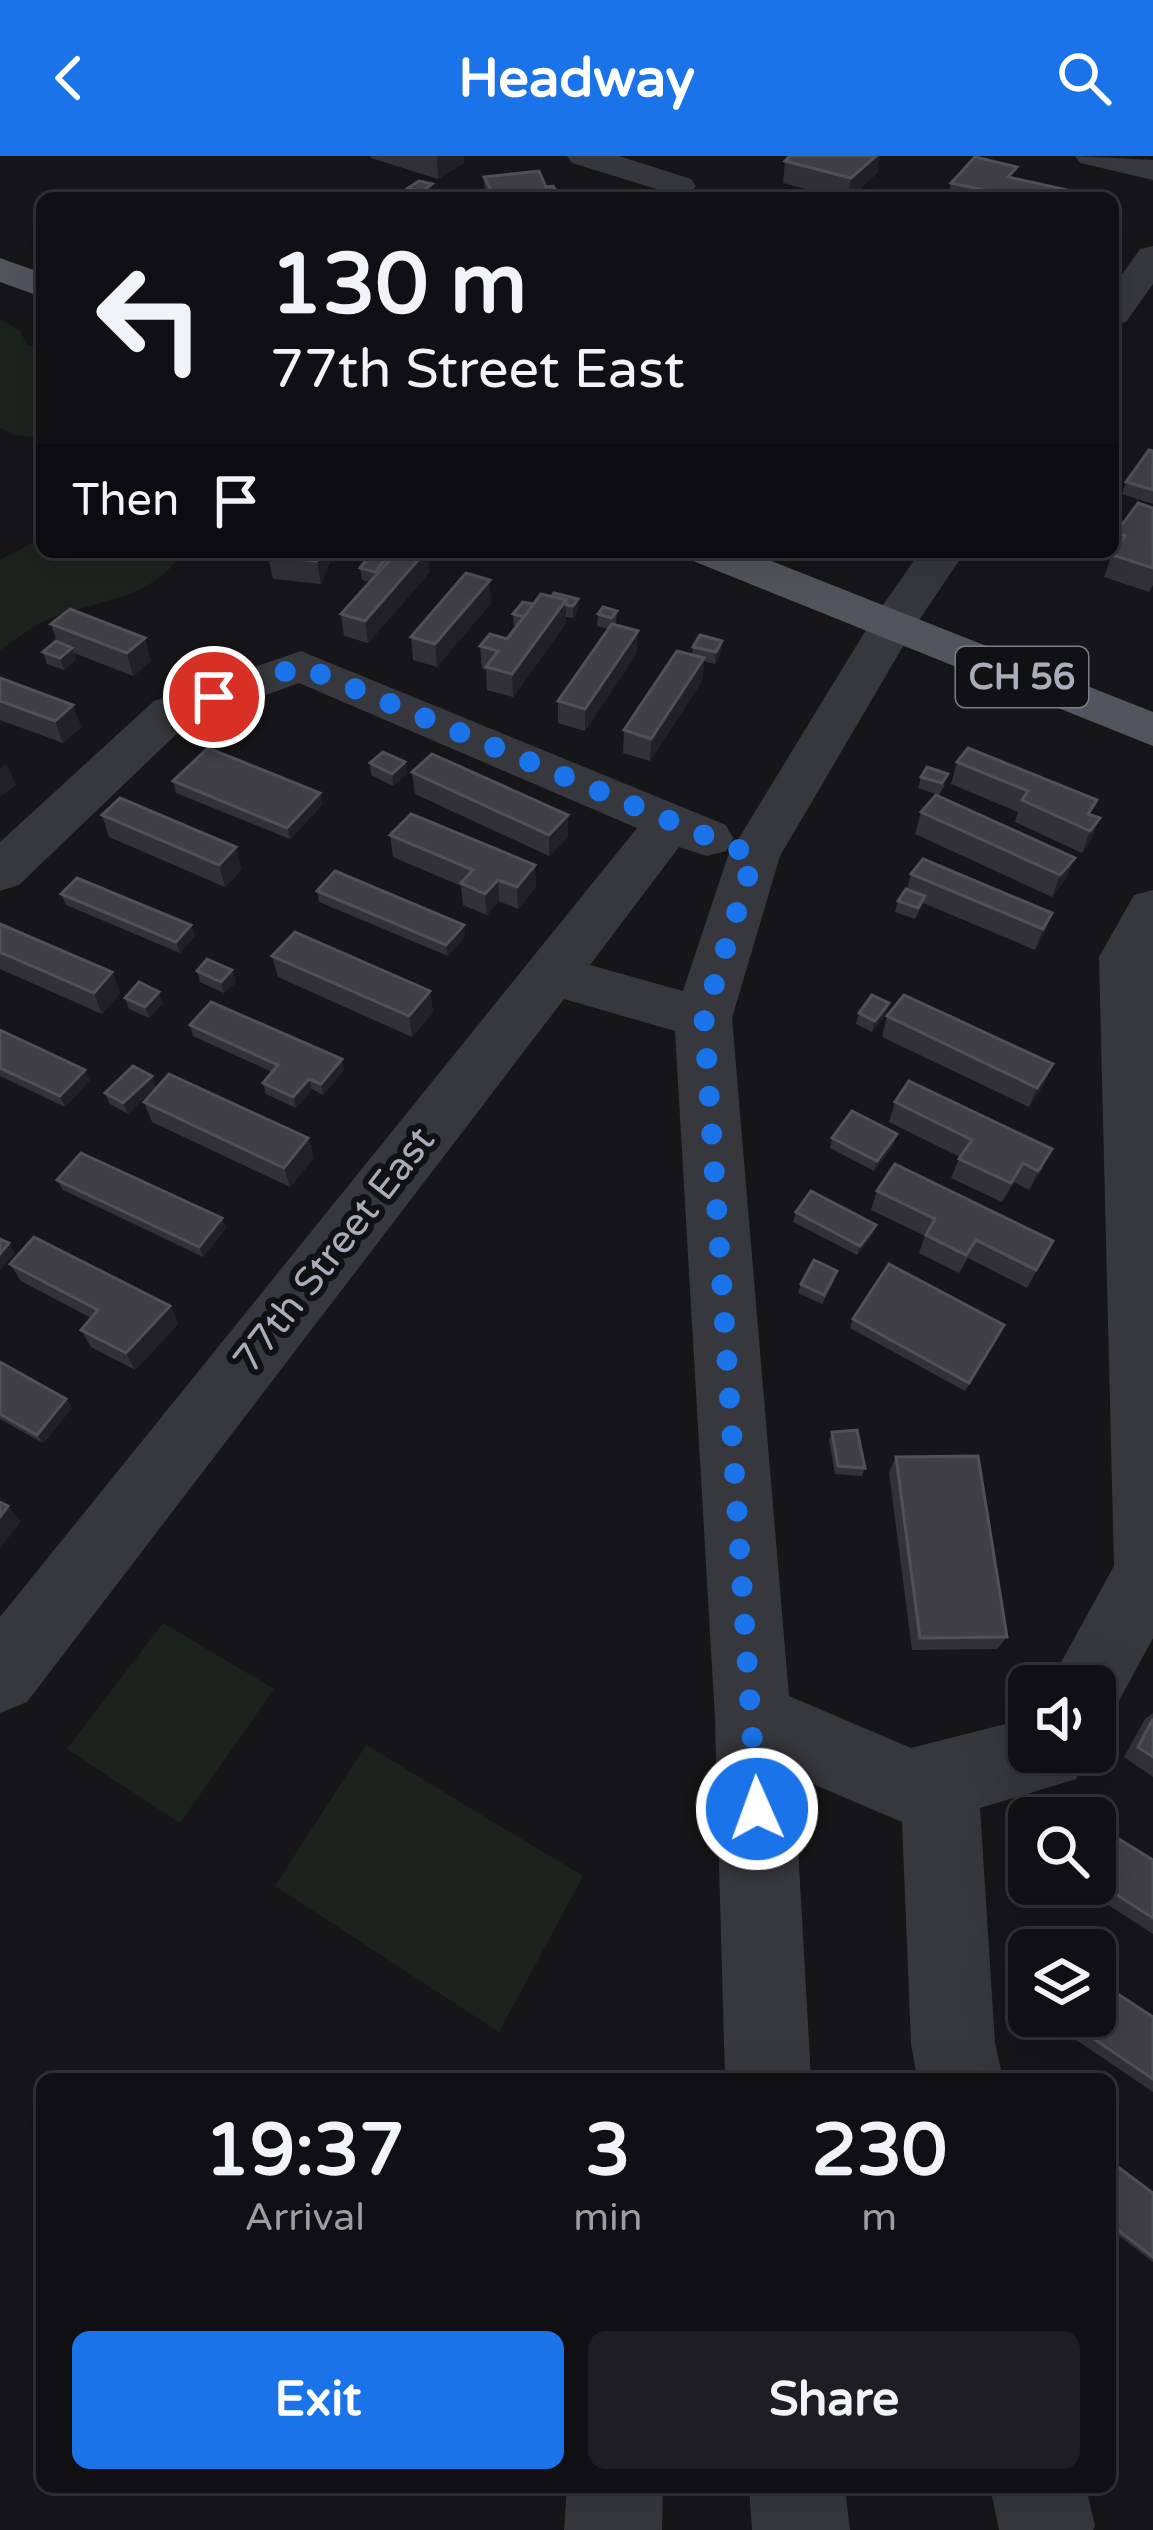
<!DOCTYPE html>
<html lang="en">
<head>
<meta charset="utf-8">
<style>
	:root { --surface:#101012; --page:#1e1e20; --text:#f1f3f6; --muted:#9c9d9f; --line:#303032; --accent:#1a73e8 }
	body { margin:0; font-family:"Varela Round",sans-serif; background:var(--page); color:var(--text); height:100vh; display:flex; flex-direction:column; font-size:45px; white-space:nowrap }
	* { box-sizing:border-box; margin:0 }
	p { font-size:39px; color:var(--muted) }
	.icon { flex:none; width:66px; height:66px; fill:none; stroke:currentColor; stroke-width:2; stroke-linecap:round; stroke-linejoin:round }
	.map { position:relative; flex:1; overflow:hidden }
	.side { position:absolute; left:36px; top:1917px; width:1080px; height:420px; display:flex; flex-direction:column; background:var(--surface); border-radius:18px; box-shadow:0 12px 48px #0002,0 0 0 3px var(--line) }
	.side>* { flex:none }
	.guide { position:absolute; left:36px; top:36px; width:1083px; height:366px; border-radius:18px; box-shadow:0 12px 48px #0002,0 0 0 3px var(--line); background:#101012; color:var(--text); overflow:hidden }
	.fabs { position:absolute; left:1008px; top:1509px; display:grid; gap:24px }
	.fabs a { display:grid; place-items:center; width:108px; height:108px; border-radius:18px; background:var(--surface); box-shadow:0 12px 48px #0002,0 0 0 3px var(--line); font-size:60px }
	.pin { position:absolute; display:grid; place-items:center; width:102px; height:102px; color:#fff; margin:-51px; border:6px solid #fff; border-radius:50%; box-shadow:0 3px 12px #0007 }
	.me { position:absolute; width:132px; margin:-66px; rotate:358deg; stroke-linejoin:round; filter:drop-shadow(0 0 9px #0008) }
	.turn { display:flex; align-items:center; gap:42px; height:252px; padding:0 36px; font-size:54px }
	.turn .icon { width:156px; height:156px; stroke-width:2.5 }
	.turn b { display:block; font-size:84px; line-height:102px }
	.then { display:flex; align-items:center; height:114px; padding:0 36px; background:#0003; gap:24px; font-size:45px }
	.eta { display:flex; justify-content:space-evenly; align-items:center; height:204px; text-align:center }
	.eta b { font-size:72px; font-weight:700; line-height:84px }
	.action { display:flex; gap:24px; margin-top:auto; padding:24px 36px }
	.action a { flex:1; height:138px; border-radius:18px; background:var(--accent); color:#fff; font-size:48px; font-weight:700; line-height:138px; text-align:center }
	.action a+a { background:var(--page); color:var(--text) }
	header { display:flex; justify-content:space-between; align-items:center; height:156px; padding:0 36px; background:var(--accent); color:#fff; font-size:54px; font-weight:700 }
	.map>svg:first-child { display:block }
</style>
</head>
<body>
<header><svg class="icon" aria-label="back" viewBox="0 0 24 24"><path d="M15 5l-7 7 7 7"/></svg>Headway<svg class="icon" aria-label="search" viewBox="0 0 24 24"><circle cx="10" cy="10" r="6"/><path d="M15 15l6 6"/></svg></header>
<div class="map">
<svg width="1153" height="2374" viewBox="0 0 1153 2374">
	<rect width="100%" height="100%" fill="#161618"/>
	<g fill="#1c231d">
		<path d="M0,163L20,175L27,188L42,193V282L14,279L0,272Z"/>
		<path d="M42,382V396H182C153,445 97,443 49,463C32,470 16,483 0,494V404Z"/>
		<path d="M163,1467L274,1533L180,1667L67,1593Z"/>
		<path d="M366,1589L583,1720L499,1876L275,1730Z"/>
	</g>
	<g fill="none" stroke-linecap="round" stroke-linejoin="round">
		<g fill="#37383d" fill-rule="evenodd">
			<path d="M567,0H619L691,23L696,30L691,37L679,40L572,7Z"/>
			<path d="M1075,0L1153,4V24L1080,7Z"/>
			<path d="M1153,90V128L1126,166L1113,169V131L1140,93Z"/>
			<path d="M920,396H965L915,470L780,700L732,862L789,1540L911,1592L1029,1562V1596H1088L1076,1623L980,1652L995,1887L1003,1923H917L911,1887L902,1666L794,1620L811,1923H725L715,1563L675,875L564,843L27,1546L0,1557V1461L637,672L299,527L188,567L19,729L0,735V686L154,545L301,495L726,669L733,682L726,695L707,700L679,691L590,809L683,835L728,700L869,469Z"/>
			<path d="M1153,734V1482L1113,1556L1095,1564V1530H1048L1114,1410L1099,801L1134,739Z"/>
			<path d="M567,2331H663L662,2374H564Z"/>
			<path d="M749,2331H845L850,2374H752Z"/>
			<path d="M990,2331H1086L1095,2370L1093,2374H999Z"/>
		</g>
		<g fill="#53555c" fill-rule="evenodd">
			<path d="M0,102L42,117V141L0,126Z"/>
			<path d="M687,396H749L1153,556V590L693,405Z"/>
		</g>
	</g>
	<g fill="#323236">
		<path d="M371,0H463L464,7L438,23L371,2Z"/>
		<path d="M785,5L878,16L850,42H840L783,27Z"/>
		<path d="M484,21L546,31L561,42H485Z"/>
		<path d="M1014,22L1074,42H948L951,27Z"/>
		<path d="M408,32L433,40L430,42H409Z"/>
		<path d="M1153,295V348L1122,338L1126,326Z"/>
		<path d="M1153,352V429L1149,436L1104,421L1111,401L1109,400L1110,396H1113V387L1116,377Z"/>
		<path d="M334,396L321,428L273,423L268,401Z"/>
		<path d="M386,402L387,407L430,416L368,487L344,480L341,458L370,426L362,424L360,412Z"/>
		<path d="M554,437L578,455L573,462L566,461V467L513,541L487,534L486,514L482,513L480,490L507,483L516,470H514L513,458L552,440Z"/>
		<path d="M491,447L437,511L413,504L411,481Z"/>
		<path d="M617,455L616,469L637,497L585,575L558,567V545L608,473L597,470L598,458Z"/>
		<path d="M51,468L151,505L133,520L74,497L76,503L64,514L47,508L43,496L57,486Z"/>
		<path d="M722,485L721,497L715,508L704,505L702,525L650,605L623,597L624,574L692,499L693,491Z"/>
		<path d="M0,522L73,549L81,571L63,587L0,564Z"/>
		<path d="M405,606L407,618L393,630L371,619L370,607Z"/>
		<path d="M957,606L1091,659V684L1082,697L1015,666L1018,656L951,628Z"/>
		<path d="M412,616L568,681L549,700L415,638Z"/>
		<path d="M921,621L945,629L939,639L918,632Z"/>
		<path d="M173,625L320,637L322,649L290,683L176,637Z"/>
		<path d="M936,639L1066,723L1052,741L915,678L921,656Z"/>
		<path d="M102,659L242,713L225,731L109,681Z"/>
		<path d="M390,679L536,731L518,753L499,745L487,759L463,749L461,730L393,701Z"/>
		<path d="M911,718L1052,757L1044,778L1035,794L923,747L915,763L895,756L898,745L907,734Z"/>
		<path d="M317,735L464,769L465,780L448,800L319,746Z"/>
		<path d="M61,738L191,769L195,780L180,797L66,749Z"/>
		<path d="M0,768L112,816L120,837L102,858L0,813Z"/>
		<path d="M272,800L430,835L433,856L412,881L278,821Z"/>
		<path d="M232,814L236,826L224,837L200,826L197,815Z"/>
		<path d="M159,836L163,847L149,862L129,853L125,842Z"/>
		<path d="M889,847L886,858L872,876L856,868L859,857Z"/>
		<path d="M887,860L1053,908L1044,928L1029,951L882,881Z"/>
		<path d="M190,869L344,914L323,939L312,933L296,952L266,938L263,927L272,916L193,880Z"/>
		<path d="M0,874L90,924L65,951L0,920Z"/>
		<path d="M156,930L128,958L110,948L105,937Z"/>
		<path d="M144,946L308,982L314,1002L290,1031L152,966Z"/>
		<path d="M895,946L1043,1012L1029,1034L1014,1026L1002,1046L951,1022L960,1001L889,966Z"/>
		<path d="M832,982L894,988L874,1015L830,992Z"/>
		<path d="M57,1024L222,1062L226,1072L203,1101L63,1034Z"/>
		<path d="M877,1035L1053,1085L1027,1132L968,1102L959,1117L919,1097L925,1080L871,1054Z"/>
		<path d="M796,1056L876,1069L873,1078L857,1099L793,1066Z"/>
		<path d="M10,1108L170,1150L178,1168L135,1214L91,1191L81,1174L91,1162L21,1125Z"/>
		<path d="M837,1115L834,1125L822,1148L798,1137L801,1128Z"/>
		<path d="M853,1163L1000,1178L965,1235L850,1172Z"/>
		<path d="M0,1206L66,1243L72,1252L43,1287L0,1263Z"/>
		<path d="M832,1276L865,1312L862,1320L835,1318L829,1284Z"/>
		<path d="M896,1301L1007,1481L997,1493L912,1494L889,1316Z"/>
		<path d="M1153,1557V1621L1124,1601L1145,1563Z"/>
		<path d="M1101,1672L1153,1704V1778L1076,1728H1095V1675Z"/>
		<path d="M1041,1860L1153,1861V1936Z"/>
		<path d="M1110,2005L1153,2037V2106L1110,2073Z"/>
	</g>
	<g fill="#212124">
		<path d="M439,0H463L464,7L438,23L437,2Z"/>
		<path d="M876,0H880L878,16L848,42L851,22Z"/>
		<path d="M432,28L433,40L430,42H421V36Z"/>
		<path d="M321,396H334L321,428L317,405Z"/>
		<path d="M425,396H428L430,416L368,487L365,465Z"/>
		<path d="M490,424L491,447L437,511L435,488Z"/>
		<path d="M578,443V455L573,462V450Z"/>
		<path d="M566,444V467L513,541L512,518Z"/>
		<path d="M638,475L637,497L585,575V553Z"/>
		<path d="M145,482L151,505L133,520L127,497Z"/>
		<path d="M722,485L721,497L715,508L716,496Z"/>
		<path d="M72,492L76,503L64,514L60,502Z"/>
		<path d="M704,502L702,525L650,605L651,583Z"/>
		<path d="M73,549L81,571L63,587L55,565Z"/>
		<path d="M405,606L407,618L393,630L392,618Z"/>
		<path d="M6,607L16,629L0,641V612Z"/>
		<path d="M320,637L322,649L290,683L287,672Z"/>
		<path d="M568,659V681L549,700V679Z"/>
		<path d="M1100,662L1091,684L1082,697L1090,675Z"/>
		<path d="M236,691L242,713L225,731L219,709Z"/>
		<path d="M1075,702L1066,723L1052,741L1060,719Z"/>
		<path d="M535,709L536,731L518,753L517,731Z"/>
		<path d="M498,724L499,745L487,759L485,738Z"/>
		<path d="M1052,757L1044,778L1035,794L1043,773Z"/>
		<path d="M191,769L195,780L180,797L176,786Z"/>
		<path d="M464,769L465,780L448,800L446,789Z"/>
		<path d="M232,814L236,826L224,837L221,826Z"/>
		<path d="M112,816L120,837L102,858L94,837Z"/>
		<path d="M430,835L433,856L412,881L409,860Z"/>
		<path d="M159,836L163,847L149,862L145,851Z"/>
		<path d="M889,847L886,858L872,876L875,865Z"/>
		<path d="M342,903L344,914L323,939L321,928Z"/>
		<path d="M1053,908L1044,928L1029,951L1037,932Z"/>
		<path d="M85,914L90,924L65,951L60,940Z"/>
		<path d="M152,920L156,930L128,958L123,947Z"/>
		<path d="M309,923L312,933L296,952L293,941Z"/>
		<path d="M897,978L894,988L874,1015L877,1005Z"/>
		<path d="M308,982L314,1002L290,1031L284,1012Z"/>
		<path d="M1052,993L1043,1012L1029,1034L1038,1015Z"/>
		<path d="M222,1062L226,1072L203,1101L199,1091Z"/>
		<path d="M876,1069L873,1078L857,1099L860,1090Z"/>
		<path d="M9,1087L15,1097L0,1115V1098Z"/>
		<path d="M170,1150L178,1168L135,1214L126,1197Z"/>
		<path d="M66,1243L72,1252L43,1287L37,1279Z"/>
		<path d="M8,1350L21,1365L0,1393V1361Z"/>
	</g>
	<g fill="#3f3f44" stroke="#4f5156" stroke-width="3">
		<path d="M790,0H876L851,22L785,5Z"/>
		<path d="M975,1L1017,11L1008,21L1076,36L1071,42H1022L951,27Z"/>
		<path d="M539,15L546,31L553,30L561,42H495L484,21Z"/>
		<path d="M419,25L432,28L421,36L408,32Z"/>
		<path d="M192,36L207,42H182Z"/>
		<path d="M1149,294L1153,295V334L1126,326Z"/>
		<path d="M1138,347L1153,352V412L1112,399L1125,380L1116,377Z"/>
		<path d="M270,396H321L317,405L268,401Z"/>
		<path d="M397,396H425L365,465L341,458Z"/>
		<path d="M371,398L386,402L375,416L360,412Z"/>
		<path d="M466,417L490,424L435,488L411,481Z"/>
		<path d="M554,437L578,443L573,450L566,449V444L552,440Z"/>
		<path d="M541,438L566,444L512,518L486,511L498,495L480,490L490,478L507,483Z"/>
		<path d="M523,446L533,448L524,461L513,458Z"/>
		<path d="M603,451L617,455L611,462L598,458Z"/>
		<path d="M70,453L145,482L127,497L51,468Z"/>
		<path d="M612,468L638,475L585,553L558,545Z"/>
		<path d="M700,479L722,485L716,496L693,491Z"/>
		<path d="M56,485L72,492L60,502L43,496Z"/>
		<path d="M677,495L704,502L651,583L624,574Z"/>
		<path d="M0,522L73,549L55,565L0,545Z"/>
		<path d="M208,592L320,637L287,672L173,625Z"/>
		<path d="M968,592L1097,644L1088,658L1100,662L1090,675L1022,644L1028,635L957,606Z"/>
		<path d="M383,596L405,606L392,618L370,607Z"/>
		<path d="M432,598L568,659L549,679L412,616Z"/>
		<path d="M927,611L948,618L942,627L921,621Z"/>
		<path d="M936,639L1075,702L1060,719L921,656Z"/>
		<path d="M120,642L236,691L219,709L102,659Z"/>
		<path d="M411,658L535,709L517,731L498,724L485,738L461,727L473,714L390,679Z"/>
		<path d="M923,703L1052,757L1043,773L911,718Z"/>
		<path d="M335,715L464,769L446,789L317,735Z"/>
		<path d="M77,722L191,769L176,786L61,738Z"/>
		<path d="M906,733L925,740L918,752L898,745Z"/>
		<path d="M0,768L112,816L94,837L0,796Z"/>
		<path d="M295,776L430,835L409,860L272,800Z"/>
		<path d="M207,803L232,814L221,826L197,815Z"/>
		<path d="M139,826L159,836L145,851L125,842Z"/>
		<path d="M872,839L889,847L875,865L859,857Z"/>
		<path d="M904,839L1053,908L1037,932L887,860Z"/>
		<path d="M211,846L342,903L321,928L309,923L293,941L263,927L278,909L190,869Z"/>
		<path d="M0,874L85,914L60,940L0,912Z"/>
		<path d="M133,910L152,920L123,947L105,937Z"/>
		<path d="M169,918L308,982L284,1012L144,946Z"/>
		<path d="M909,925L1052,993L1038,1015L1023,1007L1011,1027L959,1003L972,984L895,946Z"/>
		<path d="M852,955L897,978L877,1005L832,982Z"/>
		<path d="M81,997L222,1062L199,1091L57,1024Z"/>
		<path d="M895,1008L1053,1085L1036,1114L976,1084L966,1099L926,1079L935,1063L877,1035Z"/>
		<path d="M811,1035L876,1069L860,1090L796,1056Z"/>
		<path d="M34,1081L170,1150L126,1197L81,1174L98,1154L10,1108Z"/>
		<path d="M0,1083L9,1087L0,1098Z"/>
		<path d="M814,1104L837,1115L824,1139L801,1128Z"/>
		<path d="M889,1108L1004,1169L969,1227L853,1163Z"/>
		<path d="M0,1206L66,1243L37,1279L0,1258Z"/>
		<path d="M857,1274L865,1312L838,1310L832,1276Z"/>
		<path d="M978,1300L1007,1481L920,1482L896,1301Z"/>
		<path d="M0,1346L8,1350L0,1361Z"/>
		<path d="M1153,1563V1601L1138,1591Z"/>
		<path d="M1101,1672L1153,1704V1762L1095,1725V1684Z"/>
		<path d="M1095,1823L1153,1861V1923L1060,1860H1095Z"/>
		<path d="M1110,2005L1153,2037V2101L1110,2068Z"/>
	</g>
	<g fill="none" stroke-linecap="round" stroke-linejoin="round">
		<path stroke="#1a73e8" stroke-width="21" stroke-dasharray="0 37.8" d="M214,541L301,510L754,700L704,862L757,1653"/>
	</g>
	<g text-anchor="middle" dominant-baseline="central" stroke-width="12" stroke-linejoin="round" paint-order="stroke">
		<rect fill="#111113" stroke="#7b7e86" stroke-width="3" x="956" y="491" width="132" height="60" rx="9"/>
		<g font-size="36" font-weight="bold" fill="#a8adb8">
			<text x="1022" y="521">CH 56</text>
		</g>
		<g font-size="39" fill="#a8adb8" stroke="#111113">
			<text transform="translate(334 1094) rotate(-52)">77th Street East</text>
		</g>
	</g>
</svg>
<div class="fabs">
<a><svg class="icon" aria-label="sound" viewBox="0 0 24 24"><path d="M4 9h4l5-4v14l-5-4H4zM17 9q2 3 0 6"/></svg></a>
<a><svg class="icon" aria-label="search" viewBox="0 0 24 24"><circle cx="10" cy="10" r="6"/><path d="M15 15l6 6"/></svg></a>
<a><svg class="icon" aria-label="layers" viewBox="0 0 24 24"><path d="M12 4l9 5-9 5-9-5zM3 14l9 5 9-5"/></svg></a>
</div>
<div class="pin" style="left:214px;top:541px;background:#d93025"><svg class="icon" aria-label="arrive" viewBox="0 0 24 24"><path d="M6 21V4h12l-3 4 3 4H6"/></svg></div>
<svg class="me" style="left:757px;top:1653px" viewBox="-20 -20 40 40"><circle r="17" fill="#1a73e8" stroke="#fff" stroke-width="3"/><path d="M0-11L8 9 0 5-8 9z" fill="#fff"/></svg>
<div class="guide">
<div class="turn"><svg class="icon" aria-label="left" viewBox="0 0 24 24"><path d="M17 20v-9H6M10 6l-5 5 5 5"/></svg><div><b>130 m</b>77th Street East</div></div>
<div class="then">Then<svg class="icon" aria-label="arrive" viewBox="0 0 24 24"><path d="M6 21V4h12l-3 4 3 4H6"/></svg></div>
</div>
<section class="side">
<div class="eta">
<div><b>19:37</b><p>Arrival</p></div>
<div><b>3</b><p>min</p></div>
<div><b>230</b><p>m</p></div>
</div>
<div class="action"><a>Exit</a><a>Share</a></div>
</section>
</div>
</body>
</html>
